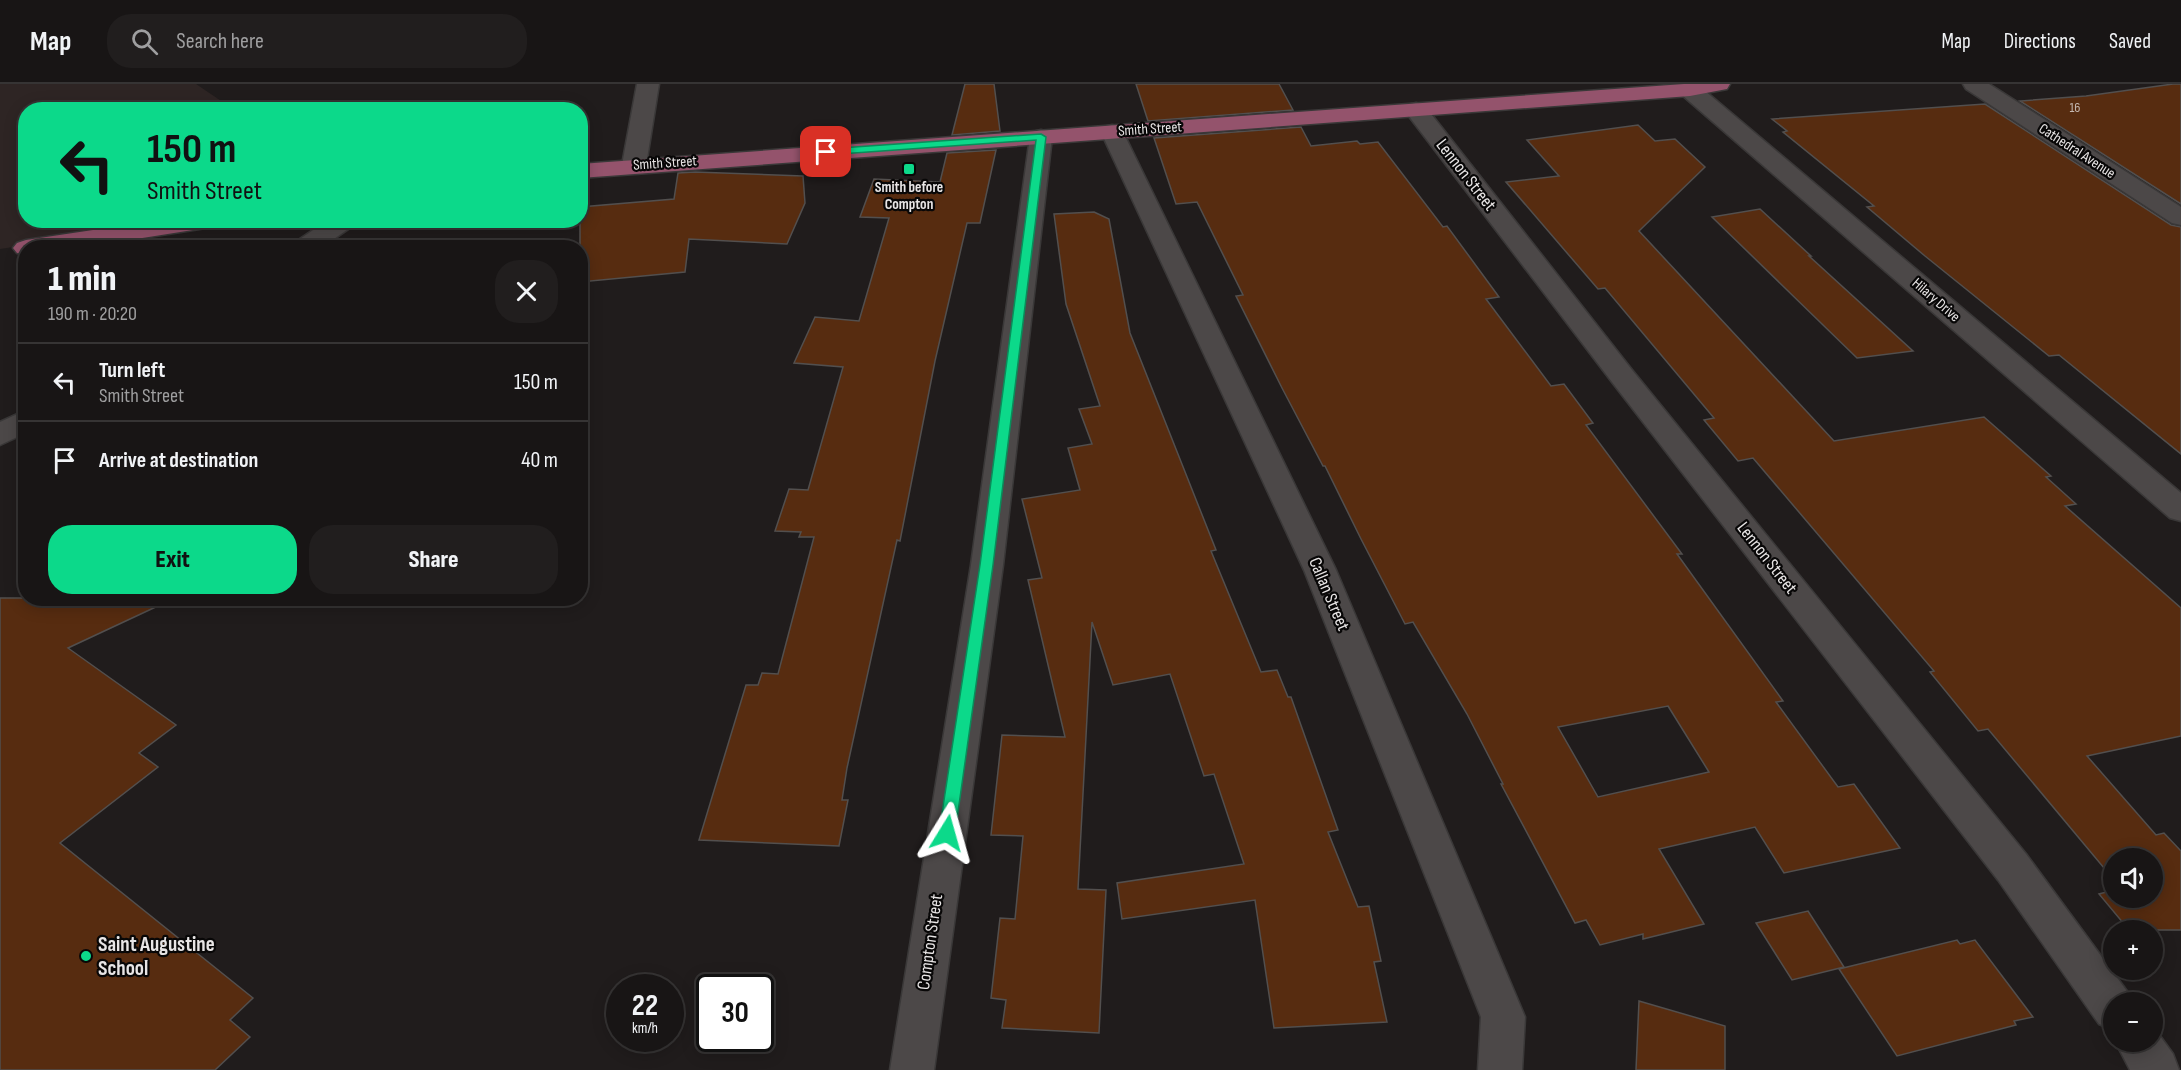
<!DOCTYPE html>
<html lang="en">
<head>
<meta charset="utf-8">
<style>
	:root { --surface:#181515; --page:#211e1e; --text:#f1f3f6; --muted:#9f9fa0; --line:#363434; --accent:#0cd98a }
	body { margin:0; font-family:"Sofia Sans Condensed",sans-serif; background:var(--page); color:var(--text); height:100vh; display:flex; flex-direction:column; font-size:22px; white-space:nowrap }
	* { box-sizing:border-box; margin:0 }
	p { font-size:20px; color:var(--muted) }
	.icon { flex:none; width:33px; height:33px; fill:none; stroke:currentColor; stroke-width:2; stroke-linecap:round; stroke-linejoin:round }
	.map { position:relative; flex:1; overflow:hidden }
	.panel { position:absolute; left:18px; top:156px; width:570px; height:366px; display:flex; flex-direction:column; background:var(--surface); border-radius:24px; box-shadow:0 3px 15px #0003,0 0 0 2px var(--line) }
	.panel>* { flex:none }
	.top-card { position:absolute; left:18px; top:18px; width:570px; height:126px; border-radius:24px; box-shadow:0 3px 15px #0003,0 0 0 2px var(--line); background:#0cd98a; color:#111; overflow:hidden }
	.buttons { position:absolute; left:2103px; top:764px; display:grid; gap:12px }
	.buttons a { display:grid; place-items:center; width:60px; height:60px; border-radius:50%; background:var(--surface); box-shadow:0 3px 15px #0003,0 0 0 2px var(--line); font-size:30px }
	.speed { position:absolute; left:606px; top:890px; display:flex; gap:12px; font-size:30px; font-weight:700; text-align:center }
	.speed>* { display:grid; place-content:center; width:78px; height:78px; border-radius:50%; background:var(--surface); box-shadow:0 3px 15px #0003,0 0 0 2px var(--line); line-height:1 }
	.speed small { font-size:15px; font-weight:400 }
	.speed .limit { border:3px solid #111; border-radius:9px; background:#fff; color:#111 }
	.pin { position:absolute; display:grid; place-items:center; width:51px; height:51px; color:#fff; margin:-26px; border-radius:12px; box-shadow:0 3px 9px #0006 }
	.me { position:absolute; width:66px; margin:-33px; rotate:8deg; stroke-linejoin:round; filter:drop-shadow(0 0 4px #0008) }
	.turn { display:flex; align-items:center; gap:21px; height:126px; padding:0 30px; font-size:27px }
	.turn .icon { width:78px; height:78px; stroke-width:2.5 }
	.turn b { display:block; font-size:42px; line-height:51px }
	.round { display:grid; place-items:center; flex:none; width:63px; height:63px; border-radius:24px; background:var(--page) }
	.overview { display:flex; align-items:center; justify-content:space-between; height:102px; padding:0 30px }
	h1 { font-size:36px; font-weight:800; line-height:45px }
	.primary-button { display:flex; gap:12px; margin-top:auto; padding:12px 30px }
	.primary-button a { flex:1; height:69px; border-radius:24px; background:var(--accent); color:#111; font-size:24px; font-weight:800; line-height:69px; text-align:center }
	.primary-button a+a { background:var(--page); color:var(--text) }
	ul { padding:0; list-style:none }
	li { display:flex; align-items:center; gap:18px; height:78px; padding:0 30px; border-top:2px solid var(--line) }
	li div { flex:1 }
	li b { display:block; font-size:22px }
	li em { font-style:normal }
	header { display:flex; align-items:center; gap:36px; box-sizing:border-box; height:84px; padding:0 30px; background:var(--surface); border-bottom:2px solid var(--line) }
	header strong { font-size:28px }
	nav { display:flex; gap:33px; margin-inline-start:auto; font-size:21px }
	.search { width:420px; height:54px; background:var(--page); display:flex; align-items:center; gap:15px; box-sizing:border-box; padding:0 21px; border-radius:24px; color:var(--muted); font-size:22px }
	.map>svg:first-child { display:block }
</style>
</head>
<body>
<header>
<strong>Map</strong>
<div class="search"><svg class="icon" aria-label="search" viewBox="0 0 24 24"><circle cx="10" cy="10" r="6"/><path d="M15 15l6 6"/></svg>Search here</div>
<nav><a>Map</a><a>Directions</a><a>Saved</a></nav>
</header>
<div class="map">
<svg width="2181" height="986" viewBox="0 0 2181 986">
	<rect width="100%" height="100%" fill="#201c1c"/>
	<path fill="#2e2524" d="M0,0H196L233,25L26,26V136L187,137L0,165Z"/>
	<g fill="#572c10" stroke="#524f4e" stroke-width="1.5" fill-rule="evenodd">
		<path d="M965,0H994L1000,47L952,51Z"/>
		<path d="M1136,0H1279L1293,26L1148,37Z"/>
		<path d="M2173,0H2181V120L2020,17L2086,12Z"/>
		<path d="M1985,20L2171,141L2181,143V370L2059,271L2049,272L1925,172L1867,123L1874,122L1783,48L1787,47L1772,35Z"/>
		<path d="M1638,41L1655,57L1675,55L1705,83L1639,147L1834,357L1984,333L2051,392L2046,393L2076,420L2065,422L2181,524V652L2087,672L2156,751L2164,749L2181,767V846H2129L2099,810L2114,806V813H2152V774H2114V796L1988,645L1978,647L1930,588L1934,587L1753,374L1738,377L1704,336L1714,334L1605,204L1598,205L1506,98L1559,92L1527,56Z"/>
		<path d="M1301,43L1311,62L1357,57L1360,60L1378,58L1443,143L1447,142L1499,213L1486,215L1551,302L1564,300L1593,339L1586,341L1682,470H1677L1783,617L1776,618L1838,703L1854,700L1900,764L1784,789L1755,743L1659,765L1704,840L1643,855V850L1600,861L1586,836L1575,839L1501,700H1503L1467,630L1413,538L1405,540L1361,455L1325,382H1323L1282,304L1236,212L1243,211L1197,118L1176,120L1154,54ZM1668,622L1709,688L1598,713L1558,643Z"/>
		<path d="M996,66L980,139H967L935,277L900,457L897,456L847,684L842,716H848L839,762L699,756L746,601H758L762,589L778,590L814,453H799L801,448L775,447L789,405L808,406L843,283L794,279L815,233L859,237L889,134L860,133L874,95L940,98L947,69Z"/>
		<path d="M695,88L803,92L805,119L787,160L689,155L685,188L580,198V123L674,115L678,89Z"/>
		<path d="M1760,125L1811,172H1809L1913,267L1857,274L1712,133Z"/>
		<path d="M1094,128L1109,135L1130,249L1216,466L1211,467L1261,588L1277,586L1288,613H1291L1338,746L1328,748L1358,823L1369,822L1381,877L1374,878L1387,938L1274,944L1255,816L1122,835L1117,799L1244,780L1214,690L1204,692L1170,590L1113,601L1092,538L1078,805L1106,806L1099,949L1002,944L1006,916L991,914L1000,834L1015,835L1023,752L991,751L1002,651L1065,653L1028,496L1042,494L1022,415L1080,406L1068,364L1092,360L1079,325L1100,322L1066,220L1054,130Z"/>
		<path d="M0,514H175L68,564L176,641L139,669L158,683L60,759L253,914L230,936L250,953L215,986H0Z"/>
		<path d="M1808,827L1844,883L1792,896L1756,839Z"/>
		<path d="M1957,856L1960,860L1975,856L2033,933L2014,937L2016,941L1897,972L1839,885Z"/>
		<path d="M1639,917L1725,942V986H1636Z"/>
	</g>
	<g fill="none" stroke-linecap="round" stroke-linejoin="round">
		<g stroke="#3a3838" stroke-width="3">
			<g id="street">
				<path d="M1692,0L1698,1L2181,409V437L2170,434L1682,11L1679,6L1682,1Z"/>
				<path d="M1416,19L1424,21L1632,286L2026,770L2129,910L2133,918H2114V946L2099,940L1998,796L1612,298L1408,31L1405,26L1408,21Z"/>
				<path d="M1112,41L1120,43L1123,48L1336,486L1525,933L1522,986H1478L1481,933L1304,486L1101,48L1104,43Z"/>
				<path d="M1041,46L1049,48L1052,53L1003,481L934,986H890L971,481L1030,53L1033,48Z"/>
				<path d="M328,136H357L354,141L321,164H291L294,159Z"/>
				<path d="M26,326V349L0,361V338Z"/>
				<path d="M2152,941L2173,970L2179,986H2130L2115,957H2152Z"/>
			</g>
		</g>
		<g stroke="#3a3838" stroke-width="3">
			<g id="secondary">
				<path d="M637,0H659L646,81L642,86L634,88L626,86L622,81Z"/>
				<path d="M1963,0H1989L2181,123V141L2172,139L1966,5Z"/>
			</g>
		</g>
		<g stroke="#3a3838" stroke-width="3">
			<g id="primary">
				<path d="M1684,0H1730L1727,5L1690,12L580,94V80Z"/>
				<path d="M160,136H224L221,141L212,143L79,164H26V171L17,169L13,164L17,159L26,156Z"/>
			</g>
		</g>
		<use href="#street" fill="#4c4848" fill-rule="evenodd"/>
		<use href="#secondary" fill="#4c4848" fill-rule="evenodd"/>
		<use href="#primary" fill="#94536c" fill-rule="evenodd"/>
	</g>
	<path fill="#0cd98a" stroke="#088d5a" stroke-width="1.5" d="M1041,50L1046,53L993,481L955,749L952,754L947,756L941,754L939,749L980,481L1036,56L826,71L821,68L826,65Z"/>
	<g fill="#0cd98a" stroke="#080707" stroke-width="2">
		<rect x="903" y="79" width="12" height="12" rx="3"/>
		<circle cx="86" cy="872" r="6"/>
	</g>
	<g text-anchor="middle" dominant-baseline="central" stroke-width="4.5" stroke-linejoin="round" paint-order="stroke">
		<g font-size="14" fill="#c4b7b0">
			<text x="2075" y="23">16</text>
		</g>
		<g font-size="15" fill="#e8e5e5" stroke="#080707">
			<text transform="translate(1150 45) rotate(-4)">Smith Street</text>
			<text transform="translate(2077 67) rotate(33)">Cathedral Avenue</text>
			<text transform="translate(665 79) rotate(-4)">Smith Street</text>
			<text transform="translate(1936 216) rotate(41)">Hilary Drive</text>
		</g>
		<g font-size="15" font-weight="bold" fill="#e8e5e5" stroke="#080707">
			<text x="909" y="103">Smith before<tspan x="909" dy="17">Compton</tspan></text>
		</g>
		<g font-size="18" fill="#e8e5e5" stroke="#080707">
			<text transform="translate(1466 91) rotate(52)">Lennon Street</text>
			<text transform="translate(1767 474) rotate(52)">Lennon Street</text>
			<text transform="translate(1329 510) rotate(67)">Callan Street</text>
			<text transform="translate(930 858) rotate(-82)">Compton Street</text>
		</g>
		<g font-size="21" font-weight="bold" fill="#e8e5e5" stroke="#080707" text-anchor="start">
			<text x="98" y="860">Saint Augustine<tspan x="98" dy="24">School</tspan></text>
		</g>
	</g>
</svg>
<div class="buttons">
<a><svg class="icon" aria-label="sound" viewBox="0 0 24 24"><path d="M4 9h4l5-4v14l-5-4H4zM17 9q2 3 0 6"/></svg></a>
<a>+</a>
<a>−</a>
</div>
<div class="speed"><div>22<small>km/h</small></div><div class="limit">30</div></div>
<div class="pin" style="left:826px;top:68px;background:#d93025"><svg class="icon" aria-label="arrive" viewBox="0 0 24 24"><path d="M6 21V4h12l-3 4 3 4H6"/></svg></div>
<svg class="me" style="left:947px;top:749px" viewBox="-20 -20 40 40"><path d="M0-17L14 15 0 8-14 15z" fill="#0cd98a" stroke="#fff" stroke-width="4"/></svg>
<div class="top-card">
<div class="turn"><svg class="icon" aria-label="left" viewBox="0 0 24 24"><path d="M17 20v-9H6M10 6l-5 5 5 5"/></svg><div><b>150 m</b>Smith Street</div></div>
</div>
<section class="panel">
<div class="overview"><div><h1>1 min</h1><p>190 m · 20:20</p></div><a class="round"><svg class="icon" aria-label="close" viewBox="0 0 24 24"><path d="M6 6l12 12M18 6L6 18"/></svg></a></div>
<ul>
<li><svg class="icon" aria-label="left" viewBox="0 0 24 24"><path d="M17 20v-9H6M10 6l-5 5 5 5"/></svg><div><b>Turn left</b><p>Smith Street</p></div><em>150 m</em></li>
<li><svg class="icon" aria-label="arrive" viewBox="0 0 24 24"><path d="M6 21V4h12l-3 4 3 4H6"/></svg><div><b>Arrive at destination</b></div><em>40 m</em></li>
</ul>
<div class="primary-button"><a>Exit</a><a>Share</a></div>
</section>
</div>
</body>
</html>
